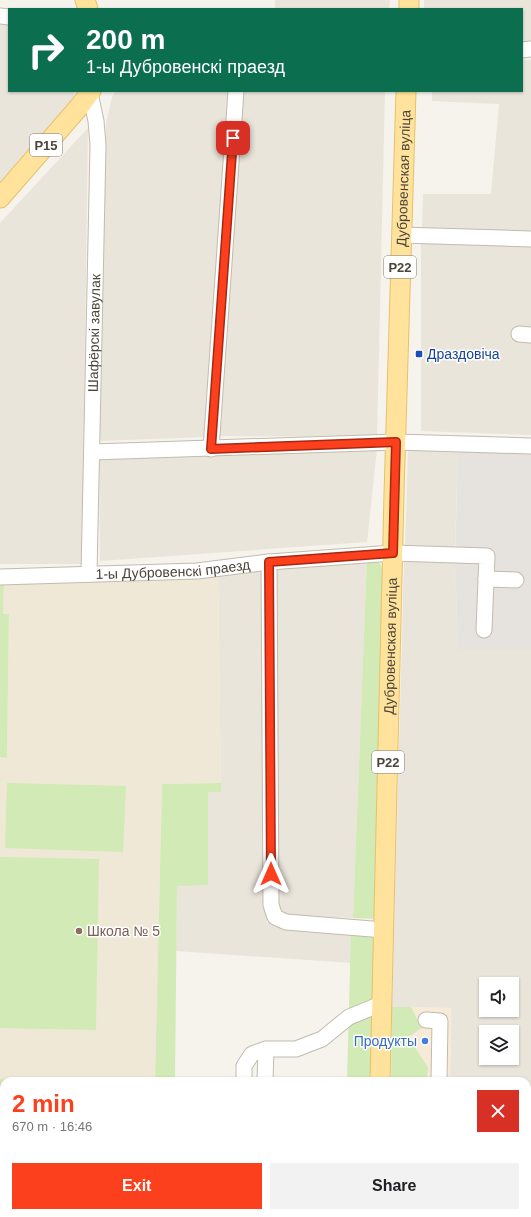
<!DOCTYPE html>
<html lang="en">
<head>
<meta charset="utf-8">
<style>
	:root { --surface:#fff; --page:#f2f2f2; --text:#202124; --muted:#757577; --accent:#fc3f1d }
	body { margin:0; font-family:Arial,sans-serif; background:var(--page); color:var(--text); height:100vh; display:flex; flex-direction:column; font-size:15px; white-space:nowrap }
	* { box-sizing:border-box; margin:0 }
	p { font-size:13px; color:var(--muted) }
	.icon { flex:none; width:22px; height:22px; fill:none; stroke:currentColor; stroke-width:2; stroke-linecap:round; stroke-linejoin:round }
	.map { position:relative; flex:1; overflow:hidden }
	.panel { position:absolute; left:0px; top:1077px; width:531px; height:140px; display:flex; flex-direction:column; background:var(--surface); border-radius:12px 12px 0 0; box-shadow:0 1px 3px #0004 }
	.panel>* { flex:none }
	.banner { position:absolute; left:8px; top:8px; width:515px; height:84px; border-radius:0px; box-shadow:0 1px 3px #0004; background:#0b6e4f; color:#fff; overflow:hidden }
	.controls { position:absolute; left:479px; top:977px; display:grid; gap:8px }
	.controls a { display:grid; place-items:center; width:40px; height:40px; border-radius:0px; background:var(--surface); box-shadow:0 1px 3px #0004; font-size:20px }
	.pin { position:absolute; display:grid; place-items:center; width:34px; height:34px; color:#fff; margin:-17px; border-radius:8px; box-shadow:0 2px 6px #0006 }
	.me { position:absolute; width:44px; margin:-22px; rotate:0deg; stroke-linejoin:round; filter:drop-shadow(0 0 3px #0008) }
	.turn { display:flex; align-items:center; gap:14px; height:84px; padding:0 12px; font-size:18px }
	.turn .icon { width:52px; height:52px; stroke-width:2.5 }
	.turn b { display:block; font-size:28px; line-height:34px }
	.round { display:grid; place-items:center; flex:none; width:42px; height:42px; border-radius:0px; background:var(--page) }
	.head { display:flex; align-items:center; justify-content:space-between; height:68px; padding:0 12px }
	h1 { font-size:24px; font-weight:700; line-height:30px; color:var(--accent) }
	.primary-button { display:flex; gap:8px; margin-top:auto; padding:8px 12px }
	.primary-button a { flex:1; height:46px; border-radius:0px; background:var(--accent); color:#fff; font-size:16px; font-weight:700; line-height:46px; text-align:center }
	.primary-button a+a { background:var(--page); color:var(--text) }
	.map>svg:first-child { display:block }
</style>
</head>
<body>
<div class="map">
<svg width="531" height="1217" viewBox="0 0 531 1217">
	<rect width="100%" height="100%" fill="#f6f3ec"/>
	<g fill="#eae5da" fill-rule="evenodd">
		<path d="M275,0H390L389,9H275Z"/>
		<path d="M424,0H531V41H522V9H424Z"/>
		<path d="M0,24L9,25V91H74V97L0,185Z"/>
		<path d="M522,60H531V232L422,229L423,194H491L499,104L432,101V91H522Z"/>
		<path d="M116,91H231L207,437L99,441L106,124L112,97Z"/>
		<path d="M241,91H385L377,437L215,436Z"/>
		<path d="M88,128L82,564H0V223Z"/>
		<path d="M421,242L531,246V435L421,431Z"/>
		<path d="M377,449L367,542L100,561L99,456Z"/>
		<path d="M408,449L458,450L455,548H405Z"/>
		<path d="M367,557L353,918L283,915L277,908V563Z"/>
		<path d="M404,562H455L458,649H531V1093H527V1081H450L451,1008L392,1007ZM486,984H512V1010H486ZM486,1032H512V1058H486Z"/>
		<path d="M265,568L267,923L351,932V963L176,951L177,885H208V792L221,791L218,573Z"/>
		<path d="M527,1123H531V1217H470V1213H527Z"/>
	</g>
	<path fill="#f7ead8" d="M411,1007L451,1008L450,1081H427L428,1067L408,1036L422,1027Z"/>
	<path fill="#e6e2dd" d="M458,450L531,453V649H458L455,562Z"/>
	<path fill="#efe8d6" d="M218,573L221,783L162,784L155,1081L0,1079V757H7L9,615L3,614L4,582Z"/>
	<g fill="#d2eab5">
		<path d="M367,557L380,563L386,577L376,919L353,918Z"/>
		<path d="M0,581L4,582L3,614H9L7,758L0,757Z"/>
		<path d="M7,783L126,786L123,852L5,848Z"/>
		<path d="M221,783V792H208V885L177,886L175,1081H155L162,784Z"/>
		<path d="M0,857L99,859L96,1030L0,1028Z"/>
		<path d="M351,932L375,936L371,1081H347Z"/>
		<path d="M392,1007H411L422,1028L408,1037L428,1067L427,1081H391Z"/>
		<path d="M0,1079L116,1081H4V1097H0Z"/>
		<rect x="386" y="1213" width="84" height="4"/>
	</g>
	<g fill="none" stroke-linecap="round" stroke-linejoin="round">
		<g stroke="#c2bbae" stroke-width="17">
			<g id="minor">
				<path d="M0,16L9,17"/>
				<path d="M522,50L531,49"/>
				<path d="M401,235L531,239"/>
				<path d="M519,334L531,335"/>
				<path d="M211,449L236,91"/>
				<path d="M92,452L396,442L531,446"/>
				<path d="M269,562L271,905L275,917L286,922L384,930"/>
				<path id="s1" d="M89,574L98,145L96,121L90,93"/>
				<path id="s2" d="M0,577L197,571L269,562L393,553L487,556L484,630"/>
				<path d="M486,579L516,580"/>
				<path d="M426,1020L440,1021L439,1081"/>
				<path d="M245,1081L244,1078V1066L252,1054L266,1049H296L322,1039L349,1017L381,1004"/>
				<path d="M265,1081L266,1049"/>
				<path d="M527,1104H531"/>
			</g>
		</g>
		<g stroke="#e6c16a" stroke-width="21">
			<g id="major">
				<path d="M85,0L88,9"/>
				<path d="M409,9V0"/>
				<path d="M0,198L79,107L91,91"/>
				<path id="s3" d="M380,1081L394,494L406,91"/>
				<path d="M377,1217V1213"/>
			</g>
		</g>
		<use href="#minor" stroke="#fff" stroke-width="15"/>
		<use href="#major" stroke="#ffe39c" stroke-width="19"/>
	</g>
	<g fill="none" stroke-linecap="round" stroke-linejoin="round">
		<g stroke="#a42913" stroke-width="10">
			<path id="route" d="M233,138L211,449L396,442L393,553L269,562L271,874"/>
		</g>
		<use href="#route" stroke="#fc3f1d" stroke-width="7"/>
	</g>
	<rect fill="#1a4fb4" stroke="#fff" stroke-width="1.5" x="415" y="350" width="8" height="8" rx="2"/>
	<circle fill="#8d6e63" stroke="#fff" stroke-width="1.5" cx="79" cy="931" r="4"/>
	<circle fill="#3f7fe0" stroke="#fff" stroke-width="1.5" cx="425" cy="1041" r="4"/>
	<g text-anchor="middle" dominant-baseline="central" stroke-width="3" stroke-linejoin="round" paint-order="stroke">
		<g fill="#fff" stroke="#817c74" stroke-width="1">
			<rect x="30" y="134" width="32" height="22" rx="3"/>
			<rect x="384" y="256" width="32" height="22" rx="3"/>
			<rect x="372" y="751" width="32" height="22" rx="3"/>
		</g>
		<g font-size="13" font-weight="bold" fill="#4b4439">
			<text x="46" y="145">Р15</text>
			<text x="400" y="267">Р22</text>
			<text x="388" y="762">Р22</text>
		</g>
		<g font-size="14" fill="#4b4439" stroke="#fff">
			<text stroke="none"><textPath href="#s3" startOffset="903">Дубровенская вуліца</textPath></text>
			<text stroke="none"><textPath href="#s1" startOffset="241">Шафёрскі завулак</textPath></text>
			<text stroke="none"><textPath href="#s2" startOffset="173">1-ы Дубровенскі праезд</textPath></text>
			<text stroke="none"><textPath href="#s3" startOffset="435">Дубровенская вуліца</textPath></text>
		</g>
		<g font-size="14" fill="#164399" stroke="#fff" text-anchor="start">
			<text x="427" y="354">Драздовіча</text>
		</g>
		<g font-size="14" fill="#785e54" stroke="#fff" text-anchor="start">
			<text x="87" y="931">Школа № 5</text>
		</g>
		<g font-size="14" fill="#366cbe" stroke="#fff" text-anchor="end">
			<text x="417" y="1041">Продукты</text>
		</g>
	</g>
</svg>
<div class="controls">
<a><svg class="icon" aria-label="sound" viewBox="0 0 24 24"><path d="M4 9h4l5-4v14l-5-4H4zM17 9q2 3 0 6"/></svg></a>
<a><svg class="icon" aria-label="layers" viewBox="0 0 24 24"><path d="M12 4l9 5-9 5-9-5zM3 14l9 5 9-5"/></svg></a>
</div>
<div class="pin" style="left:233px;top:138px;background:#d93025"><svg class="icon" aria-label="arrive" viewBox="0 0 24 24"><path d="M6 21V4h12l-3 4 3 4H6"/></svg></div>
<svg class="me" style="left:271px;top:874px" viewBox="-20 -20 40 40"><path d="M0-17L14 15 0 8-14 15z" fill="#fc3f1d" stroke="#fff" stroke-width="4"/></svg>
<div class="banner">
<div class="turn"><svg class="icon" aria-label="right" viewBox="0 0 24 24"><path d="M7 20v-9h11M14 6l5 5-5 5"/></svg><div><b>200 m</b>1-ы Дубровенскі праезд</div></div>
</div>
<section class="panel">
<div class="head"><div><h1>2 min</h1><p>670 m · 16:46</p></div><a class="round" style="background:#d93025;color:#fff"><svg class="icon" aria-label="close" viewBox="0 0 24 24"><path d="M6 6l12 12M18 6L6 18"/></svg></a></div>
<div class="primary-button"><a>Exit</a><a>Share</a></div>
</section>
</div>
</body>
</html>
